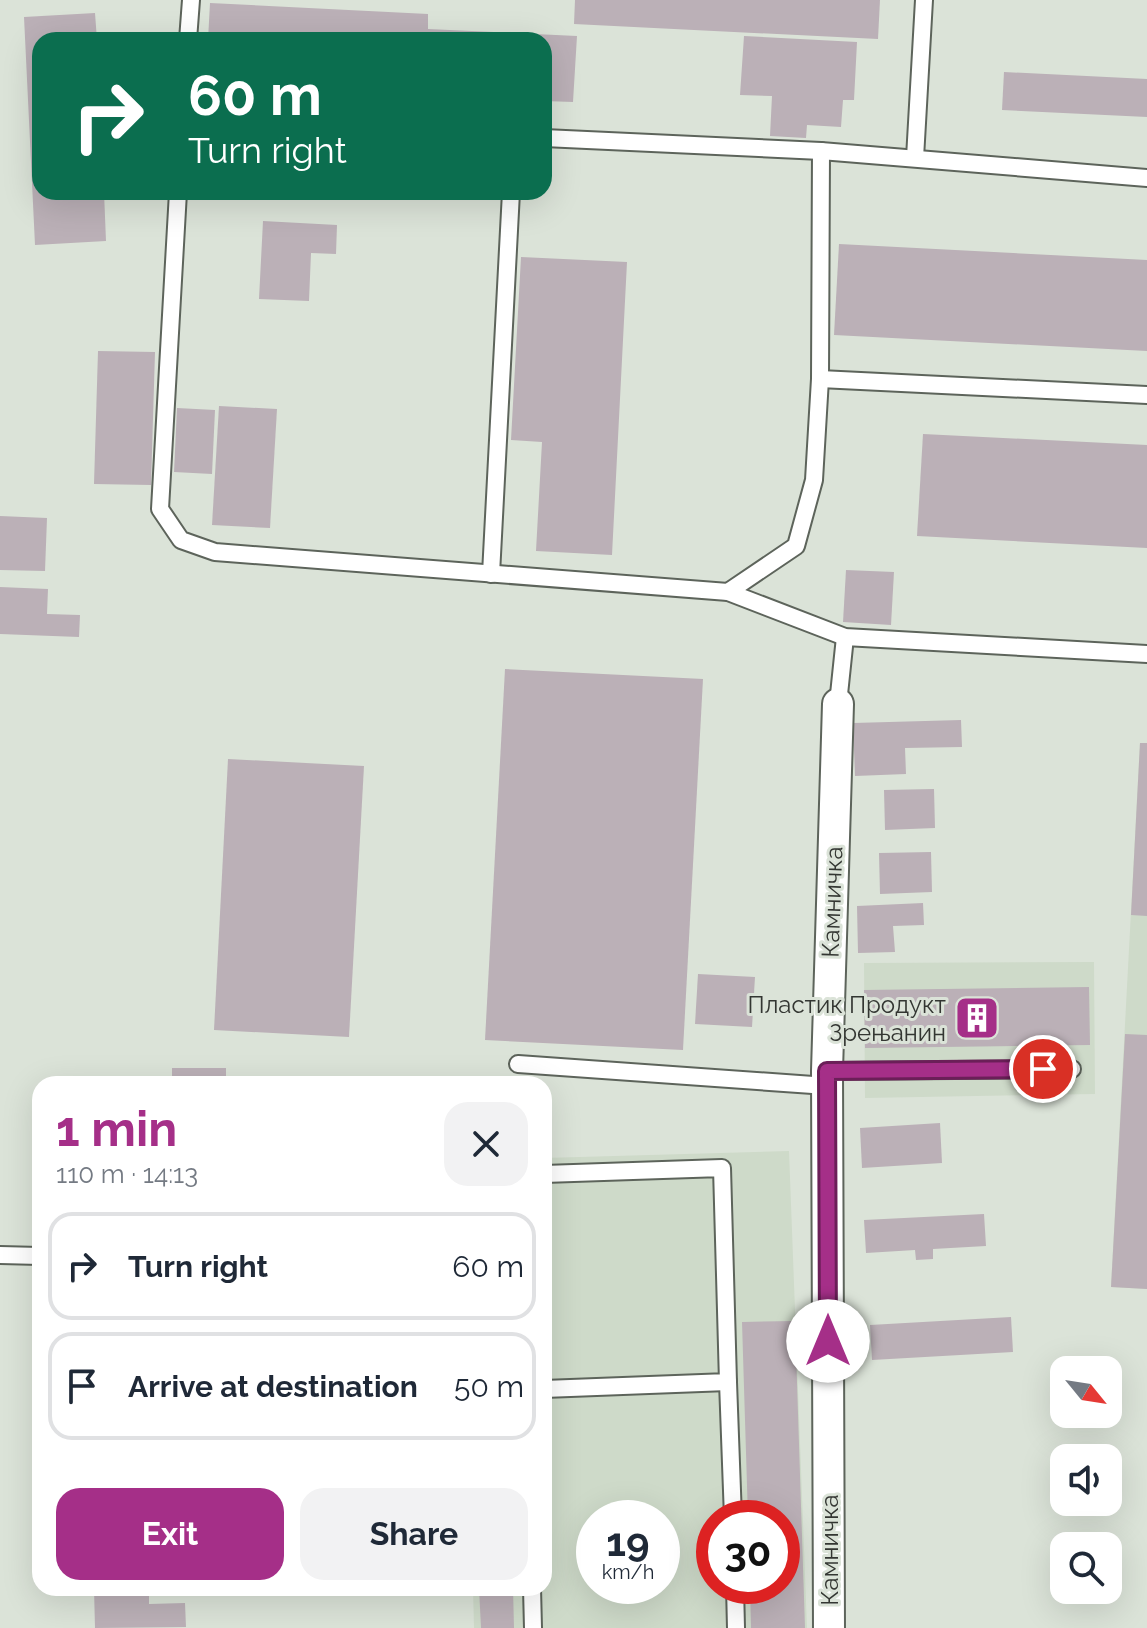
<!DOCTYPE html>
<html lang="en">
<head>
<meta charset="utf-8">
<style>
	:root { --surface:#fff; --page:#f2f2f3; --text:#1f2937; --muted:#747a83; --line:#e0e1e3; --accent:#a52f88 }
	body { margin:0; font-family:Raleway,sans-serif; background:var(--page); color:var(--text); height:100vh; display:flex; flex-direction:column; font-size:30px; white-space:nowrap }
	* { box-sizing:border-box; margin:0 }
	p { font-size:26px; color:var(--muted) }
	.icon { flex:none; width:44px; height:44px; fill:none; stroke:currentColor; stroke-width:2; stroke-linecap:round; stroke-linejoin:round }
	.map { position:relative; flex:1; overflow:hidden }
	.sheet { position:absolute; left:32px; top:1076px; width:520px; height:520px; display:flex; flex-direction:column; background:var(--surface); border-radius:24px; box-shadow:0 8px 32px #0002 }
	.sheet>* { flex:none }
	.hud { position:absolute; left:32px; top:32px; width:520px; height:168px; border-radius:24px; box-shadow:0 8px 32px #0002; background:#0b6e4f; color:#fff; overflow:hidden }
	.needle { width:52px; rotate:120deg }
	.controls { position:absolute; left:1050px; top:1356px; display:grid; gap:16px }
	.controls a { display:grid; place-items:center; width:72px; height:72px; border-radius:16px; background:var(--surface); box-shadow:0 8px 32px #0002; font-size:40px }
	.speed { position:absolute; left:576px; top:1500px; display:flex; gap:16px; font-size:40px; font-weight:700; text-align:center }
	.speed>* { display:grid; place-content:center; width:104px; height:104px; border-radius:50%; background:var(--surface); box-shadow:0 8px 32px #0002; line-height:1 }
	.speed small { font-size:20px; font-weight:400 }
	.speed .limit { border:12px solid #d22; background:#fff; color:#111 }
	.pin { position:absolute; display:grid; place-items:center; width:68px; height:68px; color:#fff; margin:-34px; border:4px solid #fff; border-radius:50%; box-shadow:0 2px 8px #0007 }
	.me { position:absolute; width:88px; margin:-44px; rotate:0deg; stroke-linejoin:round; filter:drop-shadow(0 0 6px #0008) }
	.turn { display:flex; align-items:center; gap:28px; height:168px; padding:0 24px; font-size:36px }
	.turn .icon { width:104px; height:104px; stroke-width:2.5 }
	.turn b { display:block; font-size:56px; line-height:68px }
	.round { display:grid; place-items:center; flex:none; width:84px; height:84px; border-radius:24px; background:var(--page) }
	.summary { display:flex; align-items:center; justify-content:space-between; height:136px; padding:0 24px }
	h1 { font-size:48px; font-weight:700; line-height:60px; color:var(--accent) }
	.button { display:flex; gap:16px; margin-top:auto; padding:16px 24px }
	.button a { flex:1; height:92px; border-radius:24px; background:var(--accent); color:#fff; font-size:32px; font-weight:700; line-height:92px; text-align:center }
	.button a+a { background:var(--page); color:var(--text) }
	ul { padding:0; list-style:none }
	li { display:flex; align-items:center; gap:24px; height:108px; margin:0 16px 12px; padding:0 8px; border:4px solid var(--line); border-radius:24px }
	li div { flex:1 }
	li b { display:block; font-size:30px }
	li em { font-style:normal }
	.map>svg:first-child { display:block }
</style>
</head>
<body>
<div class="map">
<svg width="1147" height="1628" viewBox="0 0 1147 1628">
	<rect width="100%" height="100%" fill="#dbe3d8"/>
	<g fill="#cedac9" fill-rule="evenodd">
		<path d="M1140,743H1147V1289L1111,1287Z"/>
		<path d="M1094,962L1095,1094L865,1098L864,963Z"/>
		<path d="M789,1151L807,1628H474L473,1588H544V1158ZM594,1518H662V1586H594ZM714,1518H782V1586H714Z"/>
	</g>
	<g fill="#bbb0b7">
		<path d="M575,0H880L878,39L574,24Z"/>
		<path d="M210,3L428,14V29L577,36L573,102L544,101V40H208Z"/>
		<path d="M95,13L97,40H40V192H104L106,241L35,245L24,17Z"/>
		<path d="M744,36L857,42L854,100H843L841,127L807,125L806,138L770,136L772,96L740,95Z"/>
		<path d="M1004,72L1147,79V117L1002,110Z"/>
		<path d="M263,221L337,225L336,254L311,253L309,301L259,299Z"/>
		<path d="M839,244L1147,260V351L834,335Z"/>
		<path d="M521,257L627,262L612,555L536,551L542,442L511,440Z"/>
		<path d="M98,351L155,352L151,485L94,484Z"/>
		<path d="M219,406L277,409L270,528L212,525Z"/>
		<path d="M177,408L215,410L212,474L174,472Z"/>
		<path d="M923,434L1147,445V548L917,536Z"/>
		<path d="M0,516L47,518L45,571L0,570Z"/>
		<path d="M846,570L894,572L891,625L843,622Z"/>
		<path d="M0,587L48,589L47,614L80,615L79,637L0,634Z"/>
		<path d="M505,669L703,679L683,1050L485,1040Z"/>
		<path d="M961,720L962,747L905,748L906,774L855,776L853,723Z"/>
		<path d="M1140,743H1147V916L1131,915Z"/>
		<path d="M228,759L364,766L349,1037L214,1030Z"/>
		<path d="M934,789L935,828L885,830L884,790Z"/>
		<path d="M931,852L932,892L880,894L879,853Z"/>
		<path d="M923,903L924,925L893,926L895,952L858,953L857,906Z"/>
		<path d="M698,974L755,977L752,1027L695,1024Z"/>
		<path d="M1089,987L1090,1045L865,1048L864,990Z"/>
		<path d="M1125,1034L1147,1035V1289L1111,1287Z"/>
		<rect x="172" y="1068" width="54" height="16"/>
		<path d="M940,1123L942,1163L862,1168L860,1128Z"/>
		<path d="M984,1214L986,1246L933,1249V1259L916,1260L915,1250L866,1253L864,1220Z"/>
		<path d="M1011,1317L1013,1352L872,1360L870,1325Z"/>
		<path d="M795,1321L805,1628H751L750,1586H782V1518H748L742,1322Z"/>
		<path d="M94,1588H149V1604L185,1603L186,1627L95,1628Z"/>
		<path d="M479,1588H513L514,1628H481Z"/>
	</g>
	<g fill="none" stroke-linecap="round" stroke-linejoin="round">
		<g stroke="#5d645b" stroke-width="20">
			<g id="lane">
				<path d="M188,40L191,0"/>
				<path d="M544,138L821,151L1147,178"/>
				<path d="M915,158L924,0"/>
				<path d="M178,192L160,509L181,540L215,552L728,592L845,637L1147,654"/>
				<path d="M820,379L1147,395"/>
				<path d="M491,574L511,192"/>
				<path d="M728,592L796,546L814,480L820,379L821,151"/>
				<path d="M838,704L845,637"/>
				<path d="M518,1064L827,1086"/>
				<path d="M827,1071L1072,1069"/>
				<path d="M544,1174L722,1168L728,1382L544,1389"/>
				<path d="M0,1255L40,1256"/>
				<path d="M728,1382L733,1518"/>
				<path d="M735,1586L736,1628"/>
				<path d="M532,1588L533,1628"/>
			</g>
		</g>
		<g stroke="#5d645b" stroke-width="34">
			<path id="street" d="M829,1628L827,1071L838,704"/>
		</g>
		<use href="#lane" stroke="#fff" stroke-width="16"/>
		<use href="#street" stroke="#fff" stroke-width="30"/>
	</g>
	<g fill="none" stroke-linecap="round" stroke-linejoin="round">
		<g stroke="#6b1f58" stroke-width="20">
			<path id="route" d="M828,1341L827,1071L1043,1069"/>
		</g>
		<use href="#route" stroke="#a52f88" stroke-width="14"/>
	</g>
	<defs>
		<g id="building-square" transform="scale(2.3)"><rect x="-9" y="-9" width="18" height="18" rx="4" fill="#a52f88" stroke="#dbe3d8"/><path d="M-4-6H4V6H1V3H-1V6H-4ZM-2.5-4.3h1.7v1.8h-1.7ZM.8-4.3h1.7v1.8H.8ZM-2.5-1h1.7V.8h-1.7ZM.8-1h1.7V.8H.8Z" fill="#fff"/></g>
	</defs>
	<g fill-rule="evenodd">
		<use href="#building-square" x="977" y="1018"/>
	</g>
	<g text-anchor="middle" dominant-baseline="central" stroke-width="6" stroke-linejoin="round" paint-order="stroke">
		<g font-size="24" fill="#333632" stroke="#dbe3d8">
			<text transform="translate(832 902) rotate(-88)">Камничка</text>
			<text transform="translate(829 1550) rotate(-90)">Камничка</text>
		</g>
		<g font-size="24" fill="#333632" stroke="#dbe3d8" text-anchor="end">
			<text x="946" y="1004">Пластик Продукт<tspan x="946" dy="28">Зрењанин</tspan></text>
		</g>
	</g>
</svg>
<div class="controls">
<a><svg class="needle" viewBox="-14 -14 28 28"><path d="M0-13l5 13h-10z" fill="#e53935"/><path d="M0 13l5-13h-10z" fill="#747a83"/></svg></a>
<a><svg class="icon" aria-label="sound" viewBox="0 0 24 24"><path d="M4 9h4l5-4v14l-5-4H4zM17 9q2 3 0 6"/></svg></a>
<a><svg class="icon" aria-label="search" viewBox="0 0 24 24"><circle cx="10" cy="10" r="6"/><path d="M15 15l6 6"/></svg></a>
</div>
<div class="speed"><div>19<small>km/h</small></div><div class="limit">30</div></div>
<div class="pin" style="left:1043px;top:1069px;background:#d93025"><svg class="icon" aria-label="arrive" viewBox="0 0 24 24"><path d="M6 21V4h12l-3 4 3 4H6"/></svg></div>
<svg class="me" style="left:828px;top:1341px" viewBox="-20 -20 40 40"><circle r="19" fill="#fff"/><path d="M0-13L10 11 0 6-10 11z" fill="#a52f88"/></svg>
<div class="hud">
<div class="turn"><svg class="icon" aria-label="right" viewBox="0 0 24 24"><path d="M7 20v-9h11M14 6l5 5-5 5"/></svg><div><b>60 m</b>Turn right</div></div>
</div>
<section class="sheet">
<div class="summary"><div><h1>1 min</h1><p>110 m · 14:13</p></div><a class="round"><svg class="icon" aria-label="close" viewBox="0 0 24 24"><path d="M6 6l12 12M18 6L6 18"/></svg></a></div>
<ul>
<li><svg class="icon" aria-label="right" viewBox="0 0 24 24"><path d="M7 20v-9h11M14 6l5 5-5 5"/></svg><div><b>Turn right</b></div><em>60 m</em></li>
<li><svg class="icon" aria-label="arrive" viewBox="0 0 24 24"><path d="M6 21V4h12l-3 4 3 4H6"/></svg><div><b>Arrive at destination</b></div><em>50 m</em></li>
</ul>
<div class="button"><a>Exit</a><a>Share</a></div>
</section>
</div>
</body>
</html>
